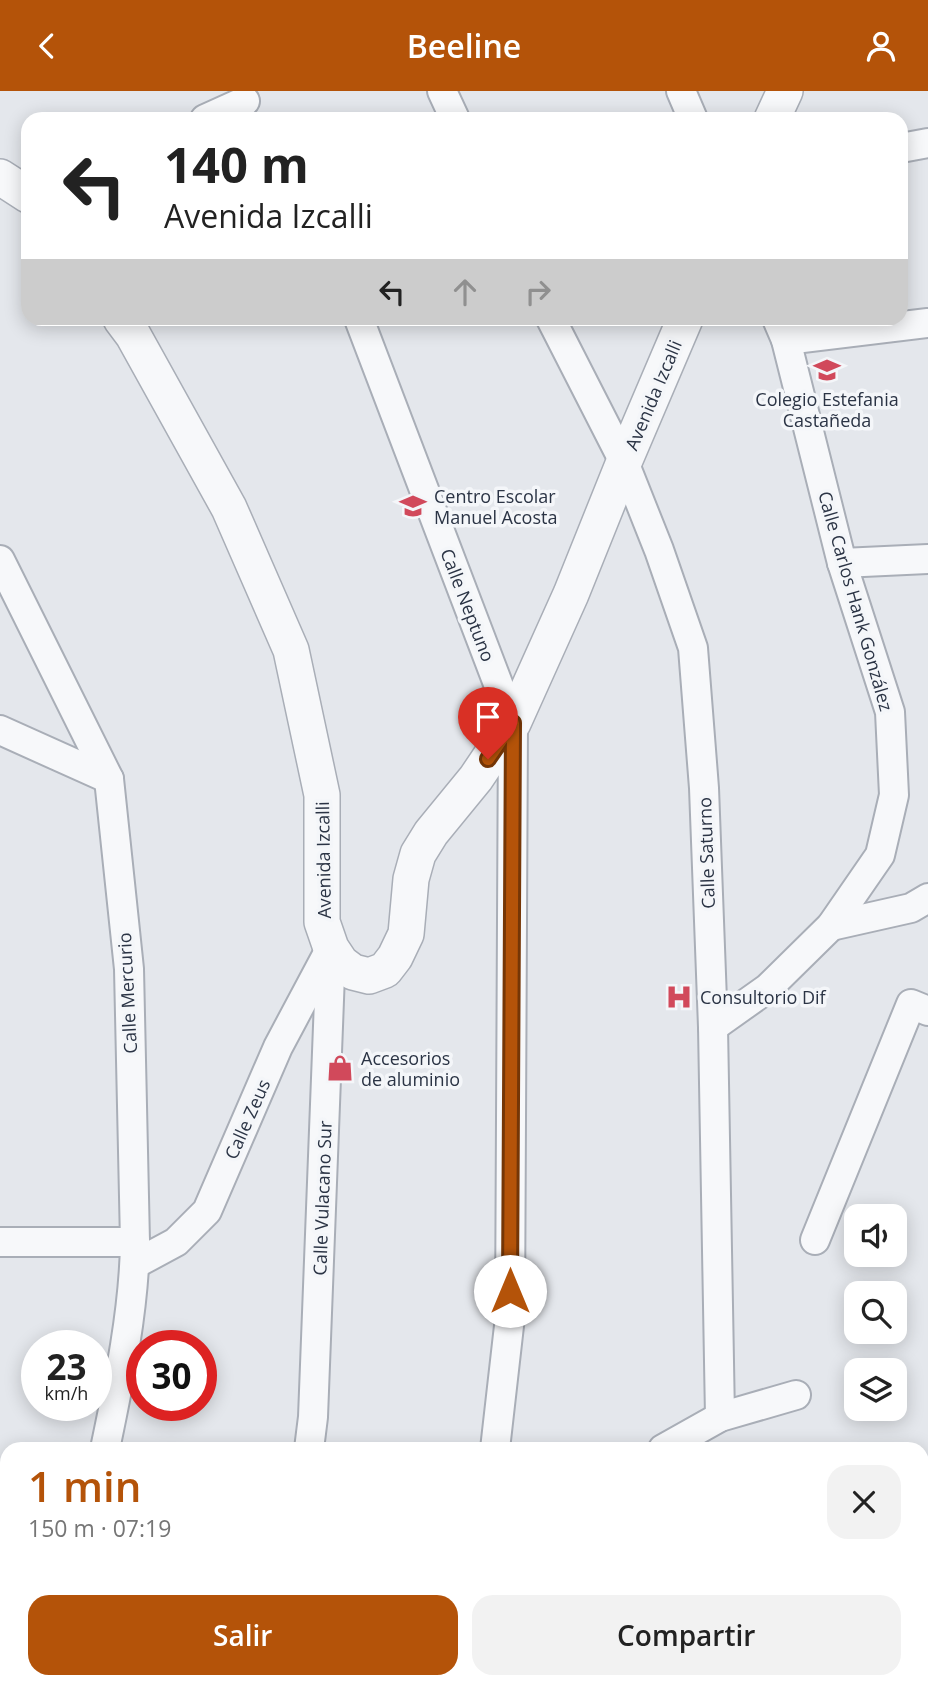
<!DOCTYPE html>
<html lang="es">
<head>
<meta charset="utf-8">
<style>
	:root { --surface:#fff; --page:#f2f2f2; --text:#222; --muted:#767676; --accent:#b45309 }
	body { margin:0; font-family:"Open Sans",sans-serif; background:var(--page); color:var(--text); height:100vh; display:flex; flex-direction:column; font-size:26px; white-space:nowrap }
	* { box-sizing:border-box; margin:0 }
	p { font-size:23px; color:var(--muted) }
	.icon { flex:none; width:38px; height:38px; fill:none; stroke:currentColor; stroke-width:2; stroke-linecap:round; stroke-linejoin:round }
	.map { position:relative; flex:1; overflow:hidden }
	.panel { position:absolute; left:0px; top:1351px; width:929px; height:247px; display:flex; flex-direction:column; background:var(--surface); border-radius:21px 21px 0 0; box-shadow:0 4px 18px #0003 }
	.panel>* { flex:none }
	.top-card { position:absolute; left:21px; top:21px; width:887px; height:214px; border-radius:21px; box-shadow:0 4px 18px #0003; background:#fff; color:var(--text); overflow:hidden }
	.fabs { position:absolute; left:844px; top:1113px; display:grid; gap:14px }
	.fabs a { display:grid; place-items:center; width:63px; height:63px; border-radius:14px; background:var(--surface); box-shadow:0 4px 18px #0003; font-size:35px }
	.speed { position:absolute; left:21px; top:1239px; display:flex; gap:14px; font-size:35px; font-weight:700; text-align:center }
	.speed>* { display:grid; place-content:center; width:91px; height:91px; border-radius:50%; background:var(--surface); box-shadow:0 4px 18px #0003; line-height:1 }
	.speed small { font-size:18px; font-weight:400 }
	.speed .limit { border:10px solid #d22; background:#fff; color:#111 }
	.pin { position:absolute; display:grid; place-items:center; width:60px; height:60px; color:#fff; margin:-72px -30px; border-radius:50% 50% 50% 0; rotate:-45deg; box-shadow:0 0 7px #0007 }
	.pin .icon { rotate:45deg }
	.me { position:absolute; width:77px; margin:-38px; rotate:0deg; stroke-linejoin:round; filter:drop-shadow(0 0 5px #0008) }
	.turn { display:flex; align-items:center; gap:24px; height:147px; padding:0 28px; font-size:32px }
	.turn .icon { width:91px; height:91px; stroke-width:2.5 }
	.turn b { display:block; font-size:49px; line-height:60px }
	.lanes { display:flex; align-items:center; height:66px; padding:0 28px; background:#0003; justify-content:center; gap:35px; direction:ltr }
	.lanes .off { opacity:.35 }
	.round { display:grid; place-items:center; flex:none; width:74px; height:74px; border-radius:21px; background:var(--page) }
	.headline { display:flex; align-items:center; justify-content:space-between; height:119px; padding:0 28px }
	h1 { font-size:42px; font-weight:600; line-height:52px; color:var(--accent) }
	.button { display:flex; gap:14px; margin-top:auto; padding:14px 28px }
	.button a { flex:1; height:80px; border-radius:21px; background:var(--accent); color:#fff; font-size:28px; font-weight:600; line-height:80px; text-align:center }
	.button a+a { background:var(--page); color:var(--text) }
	header { display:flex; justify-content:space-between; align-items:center; height:91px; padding:0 28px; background:var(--accent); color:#fff; font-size:32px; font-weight:600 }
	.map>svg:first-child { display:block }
</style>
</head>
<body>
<header><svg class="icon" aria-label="back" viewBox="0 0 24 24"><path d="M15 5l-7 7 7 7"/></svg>Beeline<svg class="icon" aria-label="person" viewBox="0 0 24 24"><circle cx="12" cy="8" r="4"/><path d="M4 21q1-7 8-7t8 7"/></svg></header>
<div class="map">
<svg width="928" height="1597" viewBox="0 0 928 1597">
	<rect width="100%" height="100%" fill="#e4e7ec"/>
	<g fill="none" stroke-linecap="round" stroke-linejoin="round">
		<g stroke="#a9aeb7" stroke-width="32">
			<g id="minor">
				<path d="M442,0L455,28"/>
				<path d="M681,0L693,28"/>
				<path d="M205,28L245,10"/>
				<path d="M901,57L928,52"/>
				<path d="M359,228L513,632L510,1226L495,1358"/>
				<path d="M551,228L624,371L659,459L693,557L704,697L713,936L720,1326"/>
				<path d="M786,249L928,232"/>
				<path d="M0,469L109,688L129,878L135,1151C134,1220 119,1291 105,1358"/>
				<path d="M842,472L928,468"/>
				<path d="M0,639L109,688"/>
				<path d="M831,835L911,817L928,807"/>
				<path d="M713,936L768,897L831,835L880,764L894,704L890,621L842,472L786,249L777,228"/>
				<path d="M815,1149L911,913L928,920"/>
				<path d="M0,1151H135"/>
				<path d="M135,1173L176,1151L207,1120L278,956L328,862"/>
				<path d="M309,1358L313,1326L331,857"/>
				<path d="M663,1358L720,1326L796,1304"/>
				<path d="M922,1534L928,1536"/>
				<path d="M34,1591L39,1597"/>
				<path d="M6,1597L14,1591"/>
				<path d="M270,1597L283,1591"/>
				<path d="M504,1597L513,1591"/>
				<path d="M736,1597L740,1593"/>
			</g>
		</g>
		<g stroke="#a9aeb7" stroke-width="38">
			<g id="tertiary">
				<path d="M772,28L785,0"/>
				<path d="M0,86L28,104"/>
				<path d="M121,228L133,244L229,417L291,559L322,704V831L331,857L341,872L353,881L369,885L385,879L395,866L406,843L411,788L418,763L431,742L476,687L513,632L571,503L624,371L685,228"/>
				<path d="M922,1434L928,1430"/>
				<path d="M857,1591L859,1597"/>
			</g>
		</g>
		<use href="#minor" stroke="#f7f8fa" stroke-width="28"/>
		<use href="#tertiary" stroke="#f7f8fa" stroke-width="35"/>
	</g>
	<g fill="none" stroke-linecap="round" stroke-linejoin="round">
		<g stroke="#753606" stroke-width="18">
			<path id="route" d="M488,668L513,632L510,1200"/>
		</g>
		<use href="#route" stroke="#b45309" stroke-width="12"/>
	</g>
	<defs>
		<g id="school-bare" transform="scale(2.1)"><path d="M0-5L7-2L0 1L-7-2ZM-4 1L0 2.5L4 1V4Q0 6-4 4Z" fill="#d1495b" stroke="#f4f6f9" stroke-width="2.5" paint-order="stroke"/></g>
		<g id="hospital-bare" transform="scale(2.1)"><path d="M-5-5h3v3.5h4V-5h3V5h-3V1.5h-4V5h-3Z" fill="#d1495b" stroke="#f4f6f9" stroke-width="2.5" paint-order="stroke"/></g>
		<g id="shop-bare" transform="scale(2.1)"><path d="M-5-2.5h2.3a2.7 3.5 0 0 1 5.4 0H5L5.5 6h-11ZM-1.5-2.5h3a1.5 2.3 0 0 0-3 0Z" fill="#d1495b" stroke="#f4f6f9" stroke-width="2.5" paint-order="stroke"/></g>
	</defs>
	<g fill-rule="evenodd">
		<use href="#school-bare" x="827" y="279"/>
		<use href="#school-bare" x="413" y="415"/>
		<use href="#hospital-bare" x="679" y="906"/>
		<use href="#shop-bare" x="340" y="977"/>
	</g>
	<g text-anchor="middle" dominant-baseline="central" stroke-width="7" stroke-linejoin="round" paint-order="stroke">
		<g font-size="18" fill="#2b3445" stroke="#f4f6f9">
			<text transform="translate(653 304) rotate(-67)">Avenida Izcalli</text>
			<text transform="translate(856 510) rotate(74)">Calle Carlos Hank González</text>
			<text transform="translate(468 514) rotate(69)">Calle Neptuno</text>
			<text transform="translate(706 762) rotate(-92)">Calle Saturno</text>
			<text transform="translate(323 769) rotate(-91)">Avenida Izcalli</text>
			<text transform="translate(127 902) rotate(-93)">Calle Mercurio</text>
			<text transform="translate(247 1028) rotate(-66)">Calle Zeus</text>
			<text transform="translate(322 1107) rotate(-88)">Calle Vulacano Sur</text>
		</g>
		<g font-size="18" fill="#2b3445" stroke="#f4f6f9" text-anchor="start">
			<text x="827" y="308" text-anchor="middle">Colegio Estefania<tspan x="827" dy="21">Castañeda</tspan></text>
			<text x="434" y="405">Centro Escolar<tspan x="434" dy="21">Manuel Acosta</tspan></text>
			<text x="700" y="906">Consultorio Dif</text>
			<text x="361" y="967">Accesorios<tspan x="361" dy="21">de aluminio</tspan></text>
		</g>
	</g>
</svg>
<div class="fabs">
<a><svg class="icon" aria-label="sound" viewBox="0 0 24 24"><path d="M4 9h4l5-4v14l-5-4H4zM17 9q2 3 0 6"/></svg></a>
<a><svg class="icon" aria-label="search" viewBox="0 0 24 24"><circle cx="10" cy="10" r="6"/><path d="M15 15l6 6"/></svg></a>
<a><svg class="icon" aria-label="layers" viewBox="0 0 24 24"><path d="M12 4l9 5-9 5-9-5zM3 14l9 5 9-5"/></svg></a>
</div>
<div class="speed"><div>23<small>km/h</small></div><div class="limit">30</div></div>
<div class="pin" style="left:488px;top:668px;background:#d93025"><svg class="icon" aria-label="arrive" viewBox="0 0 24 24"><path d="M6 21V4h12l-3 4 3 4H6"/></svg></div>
<svg class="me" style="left:510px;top:1200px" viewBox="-20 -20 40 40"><circle r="19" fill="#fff"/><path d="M0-13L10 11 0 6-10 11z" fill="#b45309"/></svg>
<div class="top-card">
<div class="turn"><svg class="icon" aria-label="left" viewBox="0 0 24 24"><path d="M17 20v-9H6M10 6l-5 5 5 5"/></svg><div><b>140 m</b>Avenida Izcalli</div></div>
<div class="lanes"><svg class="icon" aria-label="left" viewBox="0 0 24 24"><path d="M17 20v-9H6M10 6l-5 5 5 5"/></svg><svg class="icon off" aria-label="ahead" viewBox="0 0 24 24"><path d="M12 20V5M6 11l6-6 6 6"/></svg><svg class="icon off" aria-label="right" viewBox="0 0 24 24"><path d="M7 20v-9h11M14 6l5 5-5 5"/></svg></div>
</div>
<section class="panel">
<div class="headline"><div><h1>1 min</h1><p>150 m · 07:19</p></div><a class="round"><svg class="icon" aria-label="close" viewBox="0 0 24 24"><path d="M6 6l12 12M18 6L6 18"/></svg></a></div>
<div class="button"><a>Salir</a><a>Compartir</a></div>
</section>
</div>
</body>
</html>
